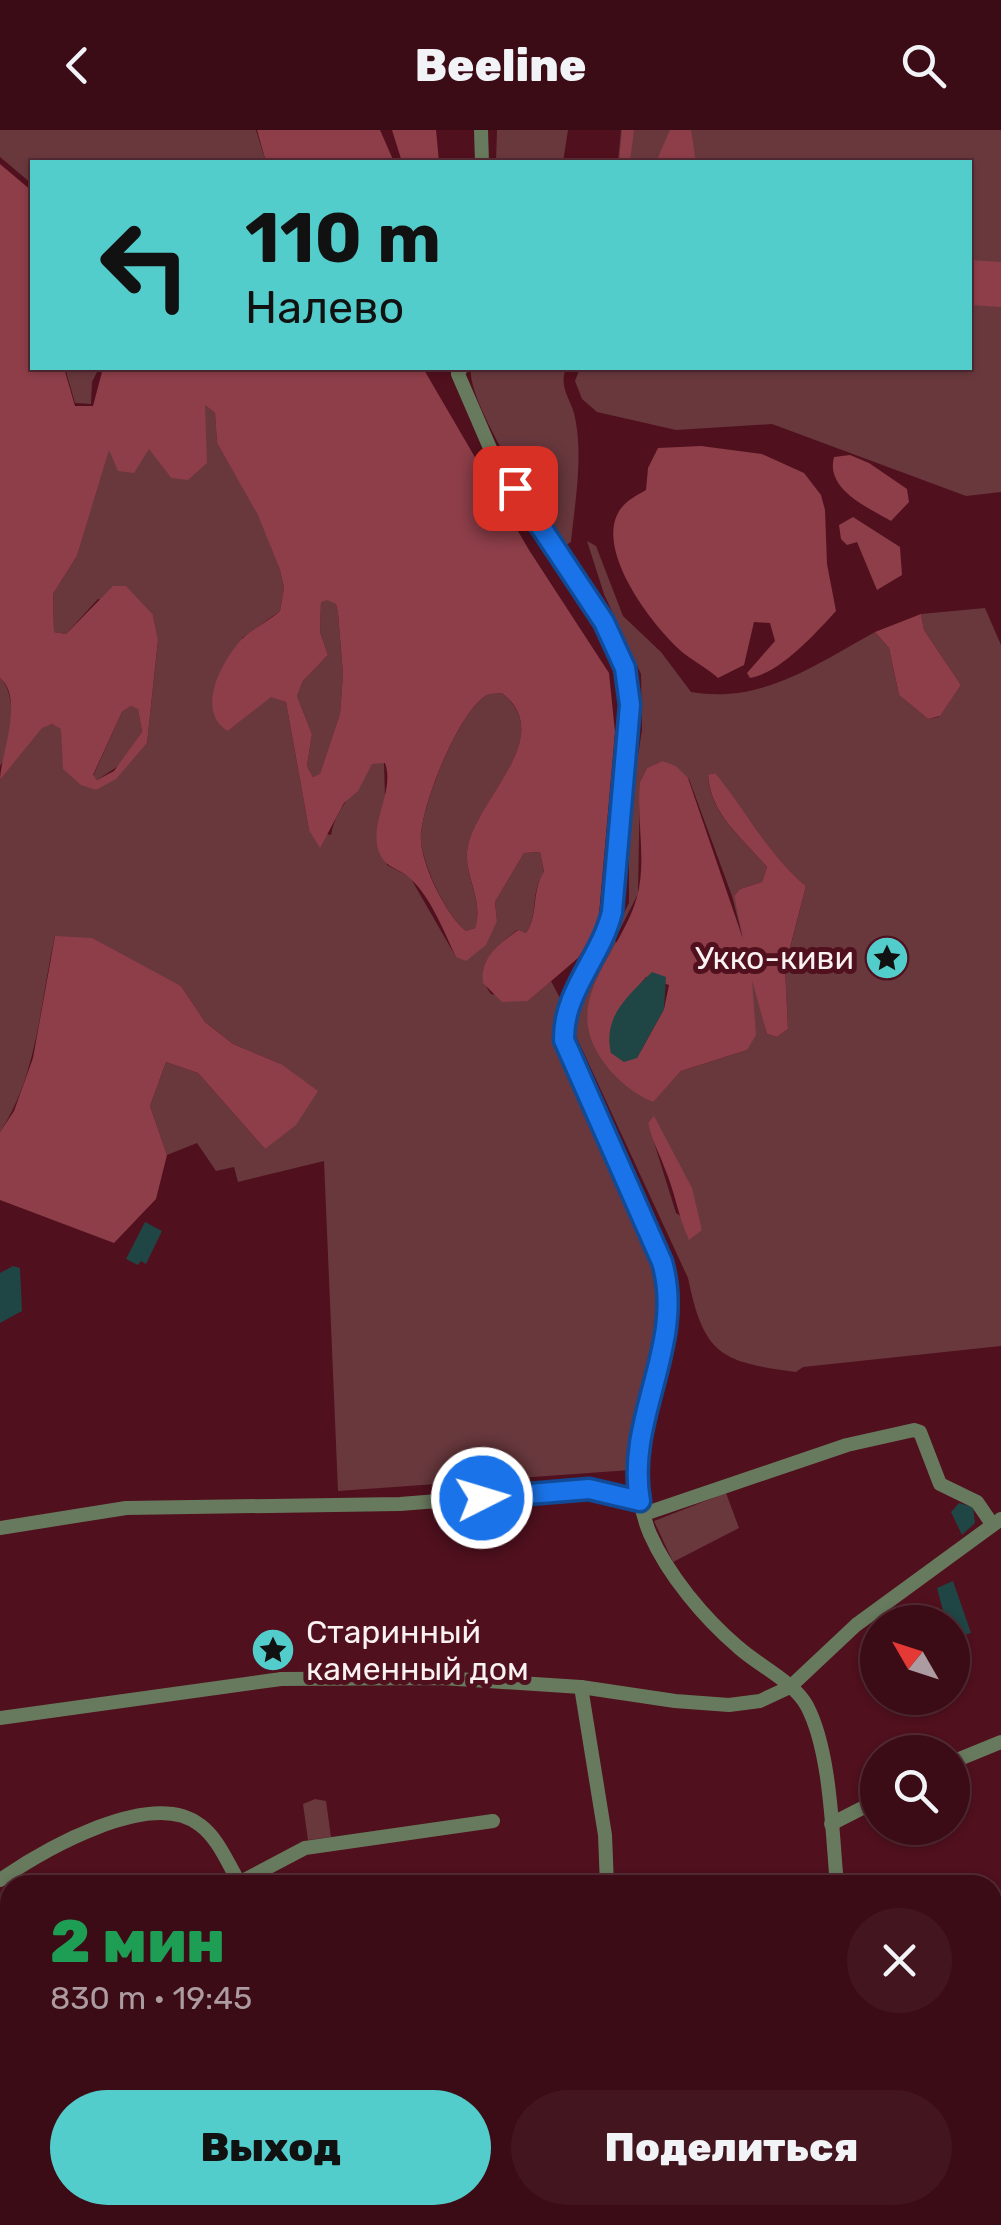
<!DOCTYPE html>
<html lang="ru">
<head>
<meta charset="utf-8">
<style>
	:root { --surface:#3c0c16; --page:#43151f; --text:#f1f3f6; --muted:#ac9ba1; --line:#552c35; --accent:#53cdcb }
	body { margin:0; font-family:Rubik,sans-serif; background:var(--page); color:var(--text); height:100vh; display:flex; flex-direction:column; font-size:38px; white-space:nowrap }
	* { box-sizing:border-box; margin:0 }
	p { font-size:32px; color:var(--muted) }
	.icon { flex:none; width:55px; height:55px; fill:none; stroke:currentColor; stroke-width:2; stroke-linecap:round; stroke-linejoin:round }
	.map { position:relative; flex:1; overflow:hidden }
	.sheet { position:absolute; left:0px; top:1745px; width:1002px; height:350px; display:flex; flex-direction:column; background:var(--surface); border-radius:30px 30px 0 0; box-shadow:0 2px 8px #0004,0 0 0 2px var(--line) }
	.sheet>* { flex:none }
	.banner { position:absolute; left:30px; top:30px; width:942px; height:210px; border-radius:0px; box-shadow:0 2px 8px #0004,0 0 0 2px var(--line); background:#53cdcb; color:#111; overflow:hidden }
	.needle { width:65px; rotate:309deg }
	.controls { position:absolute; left:860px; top:1475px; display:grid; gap:20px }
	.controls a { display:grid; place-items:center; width:110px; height:110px; border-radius:50%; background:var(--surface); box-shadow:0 2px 8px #0004,0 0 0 2px var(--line); font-size:50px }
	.pin { position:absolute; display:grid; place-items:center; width:85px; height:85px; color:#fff; margin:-42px; border-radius:20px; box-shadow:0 5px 15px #0006 }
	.me { position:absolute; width:110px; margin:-55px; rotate:85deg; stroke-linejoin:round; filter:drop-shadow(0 0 8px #0008) }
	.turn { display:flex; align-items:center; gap:35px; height:210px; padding:0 50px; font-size:45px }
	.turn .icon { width:130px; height:130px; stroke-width:2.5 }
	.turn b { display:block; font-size:70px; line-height:85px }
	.round { display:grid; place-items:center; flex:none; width:105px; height:105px; border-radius:52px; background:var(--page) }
	.headline { display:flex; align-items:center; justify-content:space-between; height:170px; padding:0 50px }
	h1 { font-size:60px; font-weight:800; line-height:75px; color:#1e9e55 }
	.action { display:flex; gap:20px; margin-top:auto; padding:20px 50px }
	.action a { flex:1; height:115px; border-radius:60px; background:var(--accent); color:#111; font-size:40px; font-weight:800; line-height:115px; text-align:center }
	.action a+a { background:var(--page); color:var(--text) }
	header { display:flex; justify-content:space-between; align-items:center; height:130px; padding:0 50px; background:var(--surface); font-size:45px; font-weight:800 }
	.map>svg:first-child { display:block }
</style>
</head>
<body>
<header><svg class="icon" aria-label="back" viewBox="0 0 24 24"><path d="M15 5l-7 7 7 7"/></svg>Beeline<svg class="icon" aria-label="search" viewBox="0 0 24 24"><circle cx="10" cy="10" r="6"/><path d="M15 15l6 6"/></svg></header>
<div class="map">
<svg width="1001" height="2095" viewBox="0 0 1001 2095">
	<rect width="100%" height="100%" fill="#50101e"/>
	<g fill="#68383d" fill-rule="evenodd">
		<path d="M0,0H256L266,32H32V54L0,27Z"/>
		<path d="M497,0H568L563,32H496Z"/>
		<path d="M621,0H1001V362L966,366L772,294L676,300L597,282L582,269L575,251L580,238H970V32H618Z"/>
		<path d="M65,238H99L92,252L91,274L75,273Z"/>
		<path d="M471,238H566C559,257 569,266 574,283C584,324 575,371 571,412L561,418C541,384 466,272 471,238Z"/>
		<path d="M204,274L215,283L217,313L259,385L280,440L284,458L280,481L242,508L228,601L271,566L286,572L309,700L331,705C336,676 359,659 372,633L384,632L387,735L410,747L456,827L497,791L495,772L524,723L540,722L544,743C530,761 539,784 526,803L517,800C496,817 470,836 491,864L528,871L551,851L561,870L552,900L557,924L655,1135C674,1207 632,1268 631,1340L338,1361L324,1031L238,1052L234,1037L216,1041L197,1013L167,1025L150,976L166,932L198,943L265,1019L281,934L233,914L205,892L181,856L55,806C40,872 38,945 0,1002V650L42,597L52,594L61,598L95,660L147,613L158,511L153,485L98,469L66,504L54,502L53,464L77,426L109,318H149L171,348Z"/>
		<path d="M587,411L596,416L623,486L661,522L691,562C762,574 815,535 875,502L889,518L899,565L928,589L939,587L961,555L924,500L921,484L985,478L1001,515V1216L803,1237L796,1242C722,1232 704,1226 688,1148L575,904L576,876L629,773V682L642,600L641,544L604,464ZM662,631L689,649L732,766L752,844L747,920L681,941L652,972L615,809L638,764L640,652L647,638ZM714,643C746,680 769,726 806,756L785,838L788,899L777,907L767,904L734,766L740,759L762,752L767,737C743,708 711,686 708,646ZM648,993C677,1028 690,1056 702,1100L676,1083Z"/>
		<path d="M327,469L336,474L338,483L343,544L340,584L320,645L313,647L307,636L312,604L297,566L303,551L328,525L320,502L321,471Z"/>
		<path d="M0,548C18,563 13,619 0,636Z"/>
		<path d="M502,563C559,609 472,671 467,722C465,748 484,771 475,798L466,801C447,786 424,738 421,712C418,683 459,580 487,565C491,563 497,564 502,563Z"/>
		<path d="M131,576L138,578L142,602L120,635L97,650L93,646L122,582Z"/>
		<path d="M726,1363L739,1398L673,1432L654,1391Z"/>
		<path d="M315,1669L326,1671L331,1707L308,1710L303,1674Z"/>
		<path d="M1001,1834V2095H882L876,2085H992V1836Z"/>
		<path d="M13,2085H334L333,2095H0Z"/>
	</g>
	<g fill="#8d3e49" fill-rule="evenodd">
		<path d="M257,0H380L394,32H266Z"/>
		<path d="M392,0H436L439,32H402Z"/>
		<path d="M622,0H634L630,32H619Z"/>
		<path d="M670,0H691L696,32H656Z"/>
		<path d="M0,34L32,61V238H64L75,276H93L103,238H423L529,420L609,543L615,602L598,796L578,828L528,871L502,872L483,853C480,827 498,815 518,800L526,803C539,784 531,761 544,742L540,722L524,723L495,772L497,791L486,815L466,831L456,827C444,802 429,762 406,745C394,737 383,736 378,719C370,690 395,661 385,633L372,634L358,661L344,673L320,718L309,700L286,572L271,567L228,601C195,582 221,532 241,510C251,499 268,492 280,481L284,458L280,440L258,385L217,313L215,283L205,275L207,333L188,350L171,348L149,319L134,343L118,341L109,320L77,426L53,464L54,502L66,504L113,456H126L153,485L158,510L147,613L116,649L96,660L81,655L63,639L61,599L52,594L42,598L0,650C0,627 25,568 0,548ZM327,470L336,474L338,483L343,544L340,584L320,644L313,647L307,636L312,604L297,566L303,551L328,525L320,502L321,472ZM502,563C559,608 472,671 467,722C465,748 484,770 475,798L466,801C447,786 423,738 421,712C418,682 459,580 487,565C491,563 497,564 502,563ZM131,576L138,579L142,602L114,641L97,650L93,645L122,582Z"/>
		<path d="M970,130L1001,132V177L970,175Z"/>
		<path d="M701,316L762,324L804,343L821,365L825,380L827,434L836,481C816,503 780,543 750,548L747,543L775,511L770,493L754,492L744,535L718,548C708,539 697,533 686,525C656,501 598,426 617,385C623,372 634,367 646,360L648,338L658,318Z"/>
		<path d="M850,325L869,333L907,359L909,372L891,391C869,378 825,360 834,327Z"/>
		<path d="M853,387L900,417L902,445L877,460L857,412L847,415L841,409L839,395Z"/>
		<path d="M921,484L924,500L961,555L940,586L928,589L899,565L889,518L875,502Z"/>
		<path d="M662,631L676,636L688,648L743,809L734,766L740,759L762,752L767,737C743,708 711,686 708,645L715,643C746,680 769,726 806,756L785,837L788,899L777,907L767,904L752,850L756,905L747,920L681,941L653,972C634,964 617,950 605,934C557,871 620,827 637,767C647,730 636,690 640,652L647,638ZM646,847L669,855L664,879L637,928L611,923C603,888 626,872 646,847Z"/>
		<path d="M55,806L92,808L181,856L205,892L233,914L281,934L318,961L296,995L265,1019L198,943L166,932L150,976L167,1025L156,1069L114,1113L0,1070V1002L14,981L33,928Z"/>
		<path d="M654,986L692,1058L702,1100L689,1110C678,1086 675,1062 665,1039C659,1022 652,1011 648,993Z"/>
	</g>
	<g fill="#204545">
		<path d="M652,842L666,847L664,879L637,928L624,932L611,923C603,886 627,867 652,842Z"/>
		<path d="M145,1092L162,1101L146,1134L141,1131L138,1135L126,1129Z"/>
		<path d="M13,1136L20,1138L22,1181L0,1193V1143Z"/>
		<path d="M959,1373L973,1377L975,1393L962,1405L951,1382Z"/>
		<path d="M953,1451L971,1503L953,1509L952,1492H946L937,1458Z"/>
	</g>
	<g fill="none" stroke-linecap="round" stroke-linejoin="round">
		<g stroke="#687a5d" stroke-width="14">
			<path d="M481,0L482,32"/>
			<path d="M461,238L458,244L493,325L604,492L625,539L630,575L612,782C602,823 565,856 564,900C563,924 578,949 588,971C613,1024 664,1110 669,1167C676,1250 614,1319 650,1404C668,1445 704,1488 738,1517C759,1536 793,1551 807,1576C831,1622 832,1703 837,1755"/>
			<path d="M644,1384L847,1315L914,1300L920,1302L940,1354L977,1372L992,1394"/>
			<path d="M0,1398L126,1378L400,1374L589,1359L640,1371"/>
			<path d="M581,1557L605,1705L607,1755"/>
			<path d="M0,1588L281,1549L442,1548L581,1557L675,1571L729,1575L760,1571L790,1557L856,1495L1001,1389"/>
			<path d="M952,1632L1001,1612"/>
			<path d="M831,1694L878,1670"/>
			<path d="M0,1750C42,1721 151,1657 200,1695C218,1708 228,1734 239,1752"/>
			<path d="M235,1755L305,1718L493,1691"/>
			<path d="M992,1796L1001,1795"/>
			<path d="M0,1910L10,1903"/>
			<path d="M0,2038L10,2031"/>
		</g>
	</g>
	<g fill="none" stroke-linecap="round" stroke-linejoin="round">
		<g stroke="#114b97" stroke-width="25">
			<path id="route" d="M482,1368L589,1359L640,1371C625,1288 686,1215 662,1132L564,910C563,861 601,828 612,782L630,575L625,538L604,492L515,358"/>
		</g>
		<use href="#route" stroke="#1a73e8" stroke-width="18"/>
	</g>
	<defs>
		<g id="sight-disc" transform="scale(2.25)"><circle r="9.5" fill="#53cdcb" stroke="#50101e"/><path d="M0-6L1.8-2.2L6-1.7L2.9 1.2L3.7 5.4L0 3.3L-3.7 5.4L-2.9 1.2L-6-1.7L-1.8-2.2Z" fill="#111"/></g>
	</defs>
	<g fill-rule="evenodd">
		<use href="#sight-disc" x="887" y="828"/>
		<use href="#sight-disc" x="273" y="1520"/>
	</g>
	<g text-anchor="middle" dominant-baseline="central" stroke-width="10" stroke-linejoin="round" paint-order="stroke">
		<g font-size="32" fill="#faf1f2" stroke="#50101e" text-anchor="end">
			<text x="854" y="828">Укко-киви</text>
			<text x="306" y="1502" text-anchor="start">Старинный<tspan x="306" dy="37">каменный дом</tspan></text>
		</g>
	</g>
</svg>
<div class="controls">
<a><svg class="needle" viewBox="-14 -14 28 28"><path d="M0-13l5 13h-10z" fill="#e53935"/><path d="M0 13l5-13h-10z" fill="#ac9ba1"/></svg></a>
<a><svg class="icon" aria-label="search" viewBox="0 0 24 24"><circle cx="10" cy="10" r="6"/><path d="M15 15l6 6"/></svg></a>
</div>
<div class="pin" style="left:515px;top:358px;background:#d93025"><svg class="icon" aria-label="arrive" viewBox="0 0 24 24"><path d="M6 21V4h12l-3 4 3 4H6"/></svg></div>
<svg class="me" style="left:482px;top:1368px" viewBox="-20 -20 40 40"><circle r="17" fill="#1a73e8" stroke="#fff" stroke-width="3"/><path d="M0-11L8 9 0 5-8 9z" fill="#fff"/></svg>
<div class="banner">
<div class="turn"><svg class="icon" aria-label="left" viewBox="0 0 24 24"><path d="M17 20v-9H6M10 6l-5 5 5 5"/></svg><div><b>110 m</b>Налево</div></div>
</div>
<section class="sheet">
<div class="headline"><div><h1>2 мин</h1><p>830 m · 19:45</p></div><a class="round"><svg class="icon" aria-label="close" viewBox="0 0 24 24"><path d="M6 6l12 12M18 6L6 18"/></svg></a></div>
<div class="action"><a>Выход</a><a>Поделиться</a></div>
</section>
</div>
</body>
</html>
